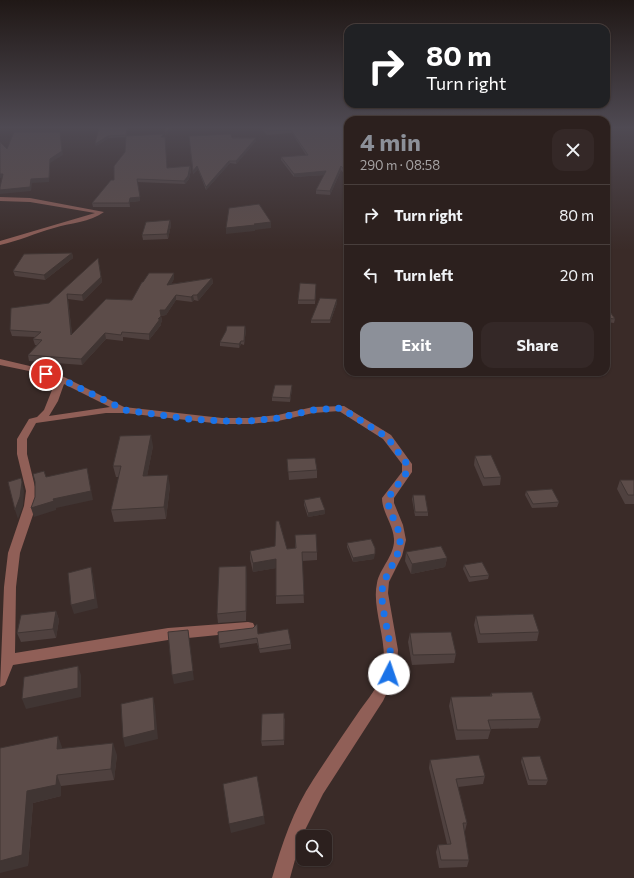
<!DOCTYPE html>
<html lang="en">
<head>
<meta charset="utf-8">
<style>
	:root { --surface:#2c201e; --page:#342827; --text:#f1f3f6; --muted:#a6a3a4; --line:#483e3c; --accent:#8c9099 }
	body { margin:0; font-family:Commissioner,sans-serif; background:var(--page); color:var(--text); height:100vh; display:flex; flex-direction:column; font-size:15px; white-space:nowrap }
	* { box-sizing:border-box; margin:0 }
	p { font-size:13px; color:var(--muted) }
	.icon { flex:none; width:22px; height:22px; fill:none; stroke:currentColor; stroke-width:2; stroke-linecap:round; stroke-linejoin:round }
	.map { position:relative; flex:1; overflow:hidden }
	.side { position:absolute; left:344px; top:116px; width:266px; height:260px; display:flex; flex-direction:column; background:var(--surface); border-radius:12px; box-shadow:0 1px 3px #0004,0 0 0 1px var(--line) }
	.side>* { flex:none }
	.hud { position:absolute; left:344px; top:24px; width:266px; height:84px; border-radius:12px; box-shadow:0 1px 3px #0004,0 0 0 1px var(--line); background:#202124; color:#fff; overflow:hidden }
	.tools { position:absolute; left:296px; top:830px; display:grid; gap:8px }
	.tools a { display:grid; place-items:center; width:36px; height:36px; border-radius:8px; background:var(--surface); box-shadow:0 1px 3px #0004,0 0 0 1px var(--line); font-size:20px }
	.pin { position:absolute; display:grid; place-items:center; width:34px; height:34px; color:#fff; margin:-17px; border:2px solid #fff; border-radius:50%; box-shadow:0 1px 4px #0007 }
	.me { position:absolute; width:44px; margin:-22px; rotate:4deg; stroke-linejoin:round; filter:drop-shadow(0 0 3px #0008) }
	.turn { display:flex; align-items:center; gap:14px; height:84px; padding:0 16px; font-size:18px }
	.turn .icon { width:52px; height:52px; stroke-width:2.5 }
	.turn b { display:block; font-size:28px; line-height:34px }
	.round { display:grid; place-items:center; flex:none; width:42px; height:42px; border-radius:12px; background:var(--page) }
	.summary { display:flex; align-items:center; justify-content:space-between; height:68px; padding:0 16px }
	h1 { font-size:24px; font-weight:700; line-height:30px; color:var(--accent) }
	.button { display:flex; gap:8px; margin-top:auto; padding:8px 16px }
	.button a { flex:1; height:46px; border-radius:12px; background:var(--accent); color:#fff; font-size:16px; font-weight:700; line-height:46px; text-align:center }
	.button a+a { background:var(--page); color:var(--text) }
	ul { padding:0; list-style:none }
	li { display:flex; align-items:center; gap:12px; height:60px; padding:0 16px; border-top:1px solid var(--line) }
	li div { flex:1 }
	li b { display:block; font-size:15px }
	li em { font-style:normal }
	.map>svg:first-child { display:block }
</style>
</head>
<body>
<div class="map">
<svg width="634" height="878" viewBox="0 0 634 878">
	<rect width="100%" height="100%" fill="#3a2b28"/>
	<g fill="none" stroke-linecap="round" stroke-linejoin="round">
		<g fill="#905f57" fill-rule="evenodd">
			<path d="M0,197L30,198L104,212C91,222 69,223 54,228C35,233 19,241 0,245V241L95,213L30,202L0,201Z"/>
			<path d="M0,359L34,367L64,377L124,407L222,418H250L278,415L313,407L344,406L391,435L412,464V472L394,498V503L403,525L406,540L402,556L389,582L388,593L398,650L396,674L383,701L323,794L301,838L290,878H272C282,844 293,810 313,780C328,757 344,733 360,710C368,699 378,687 382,674C390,644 371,610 377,583C380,568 395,555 394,539C393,524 382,512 382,498L402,472V464L383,439L339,411L313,413L278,421L250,424H222L125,413H106L36,423L27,439V454L36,491V506L20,553L16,587L15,653L168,628L248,622L253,623L255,627L253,631L248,632L168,640L13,665L5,685L0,687L4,587L8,553L24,506L26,491L17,454V439L29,419L37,417L44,410L56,380L29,371L0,365ZM64,384L110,407L49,416L58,401Z"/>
		</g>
	</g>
	<g fill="#4f413f">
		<path d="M99,127H127V136L167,168L190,166L191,170L189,179L185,184L137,182L140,201L130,202V207H93L92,203L114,180L125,152L126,137L109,138L96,146Z"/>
		<path d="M260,127H348V178L341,170L330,195L316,194V190L324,175L294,177L281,160V157L306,155L292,133L267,135Z"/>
		<path d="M189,136L256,138V141L236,164L230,163L206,190L198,169L193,174Z"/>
		<path d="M170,220L171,225L168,239L143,240L142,235Z"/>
		<path d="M72,253L73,258L45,280L15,276L13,271Z"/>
		<path d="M98,258L102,282L83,301L68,299L72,335L132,300L174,279L171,284L212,278L213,283L198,301L194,300L192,302L176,300L166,315L161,316L162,321L161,323V325L149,340L123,337V341L106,339L82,365L29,361L28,355L37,345H35L33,339L35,337L12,336L10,330L49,303Z"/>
		<path d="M316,288L315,304H298V300Z"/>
		<path d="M337,303L330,323H311V320Z"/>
		<path d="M606,306L615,319L614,323L606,322Z"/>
		<path d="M246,330L244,345L241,344L239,348L220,346V342Z"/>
		<path d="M292,385V389L290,402L272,401V397Z"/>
		<path d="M153,446L147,476L170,486L166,519L114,522L111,510L119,477H116L113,466Z"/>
		<path d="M475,456L501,477L500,485L483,486L474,465Z"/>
		<path d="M287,459L317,470V478L289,480Z"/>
		<path d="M620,480H634V504H625L617,489Z"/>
		<path d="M526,491L559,502L557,507L532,508L525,495Z"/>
		<path d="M413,495L428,512V516H415L412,499Z"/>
		<path d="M304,500L325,510V514L308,517L304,505Z"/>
		<path d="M295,535L317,552V560L302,561L304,603L276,604V568L253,572L250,559V551L287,549L295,548Z"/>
		<path d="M347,543L374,559L353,562L347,547Z"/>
		<path d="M406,552L447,558L445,567L411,574L405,561Z"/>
		<path d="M464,565L489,575L488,579L469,582L463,569Z"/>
		<path d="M247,575L246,621L218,623L217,614Z"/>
		<path d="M56,611L59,620L56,638L21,642L17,633Z"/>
		<path d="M476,616L539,632L537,641L478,643L474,625Z"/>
		<path d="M218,632L258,634L291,644V649L260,653L257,643L220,648Z"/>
		<path d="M410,633L456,654L454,663L412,665L408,642Z"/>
		<path d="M491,693L541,719L538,728L491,729L488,739L456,740L449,706L451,697L490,696Z"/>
		<path d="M285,718L284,745L262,746L261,741Z"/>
		<path d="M62,747V749L117,755L114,780L61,786V796L33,803L28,866L0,748Z"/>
		<path d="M522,757L548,780L546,785H528L521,762Z"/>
		<path d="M430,760L485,776L483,784L458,787L467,823L465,831H464L469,860L467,867L439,868L436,852L438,845L447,844L429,768Z"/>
	</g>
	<g fill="#403533">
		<path d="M171,127H174L165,136V133Z"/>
		<path d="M60,136L63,155L50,163L49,182L32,183L31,191L0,194V190L31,179L50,159Z"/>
		<path d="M108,136L109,138L96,146L95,144Z"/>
		<path d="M256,138V141L236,164V161Z"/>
		<path d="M229,161L230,163L206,190V187Z"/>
		<path d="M190,166L191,170L189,179L185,184L184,181Z"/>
		<path d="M197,166L198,169L193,174V171Z"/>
		<path d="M341,166V170L330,195V191Z"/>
		<path d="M326,171V175L294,177V174Z"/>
		<path d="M0,174H3L4,178H0Z"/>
		<path d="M140,197V201L130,202V207L129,203L130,198Z"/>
		<path d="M170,220L171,225L168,239L167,234Z"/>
		<path d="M271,222V228L255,230V231L226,234V228Z"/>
		<path d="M72,253L73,258L45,280L44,275Z"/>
		<path d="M174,273V279L168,290L167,285Z"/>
		<path d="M101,277L102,282L83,301L82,295Z"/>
		<path d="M212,278L213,283L198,301L197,295Z"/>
		<path d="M67,294L68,299L73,341L71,335Z"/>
		<path d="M176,295V300L166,315L161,316L162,321L161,323V325L149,340V334L158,319L160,310Z"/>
		<path d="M193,295L194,300L192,302L191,297Z"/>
		<path d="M337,299V303L330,323V320Z"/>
		<path d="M245,326L246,330L244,345V341Z"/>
		<path d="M105,333L106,339L82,365L81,359Z"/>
		<path d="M241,341V344L239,348V344Z"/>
		<path d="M292,385V389L290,402V398Z"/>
		<path d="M151,435L153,446L145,487L143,476Z"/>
		<path d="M87,468L93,500L56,508V510L34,517L31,508L53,499Z"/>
		<path d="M168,475L170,486L166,519L164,507Z"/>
		<path d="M21,478L24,491L23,506L18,519L15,510Z"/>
		<path d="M325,510V514L308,517V513Z"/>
		<path d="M375,554L374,559L353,562V558Z"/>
		<path d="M447,558L445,567L411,574L412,564Z"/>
		<path d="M276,559L277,568L253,572V563Z"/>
		<path d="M246,566L247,575L246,621Z"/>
		<path d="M91,567L93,576L98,608L74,614L71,605Z"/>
		<path d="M56,611L59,620L56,638L53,629Z"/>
		<path d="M188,630L194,680L174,684L172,675Z"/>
		<path d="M78,666L81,675V697L26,709L22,699Z"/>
		<path d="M153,697L155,706L158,739L125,747L123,738Z"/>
		<path d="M58,736L62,747V761L57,749Z"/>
		<path d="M113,743L117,755L114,780L111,769Z"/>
		<path d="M57,775L61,786V796L33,803L28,866L0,873V861L27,791Z"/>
		<path d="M264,816L265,824L231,833L229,824Z"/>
	</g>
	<g fill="#5c4c49" stroke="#403533">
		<path d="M99,127H127L126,135L108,136L95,144Z"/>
		<path d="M165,127H171L165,133Z"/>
		<path d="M263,127H348V174L341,166L330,191L316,190L326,171L294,174L281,157L308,155L291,130L267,131Z"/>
		<path d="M14,132H60L62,151L50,159L49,178L31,179L30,187L0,190V187L3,174H0V142L7,149Z"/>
		<path d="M164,134L161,137H165L167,168L190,166L188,176L184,181L137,179L140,197L130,198L129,203H92L111,180H114V166L125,152L126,136Z"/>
		<path d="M231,134L232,138H256L236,161H229L206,187L197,166L193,171L189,136Z"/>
		<path d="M259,204L271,222L254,224L255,225L226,228L229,208Z"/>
		<path d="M170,220L167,234L142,235L146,222Z"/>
		<path d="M72,253L44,275L13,271L24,254Z"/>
		<path d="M98,258L101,277L82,295L67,294L71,335L106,299L132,300L142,282H143L149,273H174L167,285L212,278L197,295H193L191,297L176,295L165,310H160L161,316L158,319H160L149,334L122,332L121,335L105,333L81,359L28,355L42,340L33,339L41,332L10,330L11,308L49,303Z"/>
		<path d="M300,283L316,284L315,300H298Z"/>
		<path d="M320,298L337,299L330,320H311Z"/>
		<path d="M606,306L615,319L606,318Z"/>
		<path d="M227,326H245L244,341H241L239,344L220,342L226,331Z"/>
		<path d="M275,385H292L290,398L272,397Z"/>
		<path d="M151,435L143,476L168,475L164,507L111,510L121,466H113L120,436Z"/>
		<path d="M491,455L501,477L484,478L475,456Z"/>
		<path d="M315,458L317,470L288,472L287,459Z"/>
		<path d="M87,468L91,491L53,499L54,501L31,508L35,497V482L33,474L44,471L46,477Z"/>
		<path d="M21,478L22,482L20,497L15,510L8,482Z"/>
		<path d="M620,480H634V495H628Z"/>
		<path d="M552,489L559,502L533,504L526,491Z"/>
		<path d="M413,495H425L428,512H415Z"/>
		<path d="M320,497L325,510L308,513L304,500Z"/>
		<path d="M276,521H279L287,549L296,548L295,535L316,534L317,552H302L304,595L276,596V559L253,563L250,551L275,546Z"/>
		<path d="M371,539L375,548V554L353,558L347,543Z"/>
		<path d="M441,546L447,558L412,564L406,552Z"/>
		<path d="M482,562L489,575L470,577L464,565Z"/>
		<path d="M246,566V611L217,614L219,567Z"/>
		<path d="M91,567L95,599L71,605L68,573Z"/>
		<path d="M56,611L53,629L17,633L21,615Z"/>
		<path d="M533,614L539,632L480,634L476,616Z"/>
		<path d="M257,624L258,634L288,629L291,644L259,649L257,638L219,644L218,632L253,628Z"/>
		<path d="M188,630L193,671L172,675L168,632Z"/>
		<path d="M451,632L456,654L413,655L410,633Z"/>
		<path d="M78,666V688L22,699L24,677Z"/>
		<path d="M532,692L541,719L488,720L491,730H457L451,697L492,696L491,693Z"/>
		<path d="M153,697L155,730L123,738L121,704Z"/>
		<path d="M284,713V740L261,741L262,714Z"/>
		<path d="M58,736L57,749L113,743L111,769L57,775L56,785L27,791L22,855L0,861V748Z"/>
		<path d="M479,755L485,776L456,779L467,823H463L469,860H441L438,845L451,844L430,760Z"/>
		<path d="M540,756L548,780H529L522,757Z"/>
		<path d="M257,776L264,816L229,824L223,784Z"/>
	</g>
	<linearGradient id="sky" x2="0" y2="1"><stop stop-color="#201816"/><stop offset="0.51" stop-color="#4f4a53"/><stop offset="1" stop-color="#4f4a53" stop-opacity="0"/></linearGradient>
	<rect width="634" height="250" fill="url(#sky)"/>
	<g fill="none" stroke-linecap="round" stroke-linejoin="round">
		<path stroke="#1a73e8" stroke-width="7" stroke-dasharray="0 12.6" d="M46,374L61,379L125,410L189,419L222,421H250L278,418L313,410L341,408L387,437L407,464V472L388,498C387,512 399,524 400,539C401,558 384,573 382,591C381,609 389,631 390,649C391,657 389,666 389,674"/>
	</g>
</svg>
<div class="tools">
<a><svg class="icon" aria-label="search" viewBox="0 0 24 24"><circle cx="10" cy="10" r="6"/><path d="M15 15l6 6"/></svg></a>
</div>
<div class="pin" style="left:46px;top:374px;background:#d93025"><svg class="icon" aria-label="arrive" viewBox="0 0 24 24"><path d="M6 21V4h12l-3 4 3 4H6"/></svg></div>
<svg class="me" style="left:389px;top:674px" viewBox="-20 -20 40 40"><circle r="19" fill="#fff"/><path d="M0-13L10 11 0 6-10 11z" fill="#1a73e8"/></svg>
<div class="hud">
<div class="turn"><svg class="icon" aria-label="right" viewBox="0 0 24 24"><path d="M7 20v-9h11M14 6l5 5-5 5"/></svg><div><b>80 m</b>Turn right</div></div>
</div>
<section class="side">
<div class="summary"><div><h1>4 min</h1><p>290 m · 08:58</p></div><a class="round"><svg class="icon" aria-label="close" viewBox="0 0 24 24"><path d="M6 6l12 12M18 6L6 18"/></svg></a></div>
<ul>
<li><svg class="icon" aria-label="right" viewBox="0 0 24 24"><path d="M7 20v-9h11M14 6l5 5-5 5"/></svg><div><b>Turn right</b></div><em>80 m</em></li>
<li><svg class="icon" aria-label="left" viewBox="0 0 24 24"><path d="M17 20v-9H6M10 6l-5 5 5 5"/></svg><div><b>Turn left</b></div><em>20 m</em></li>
</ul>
<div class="button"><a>Exit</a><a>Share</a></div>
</section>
</div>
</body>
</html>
